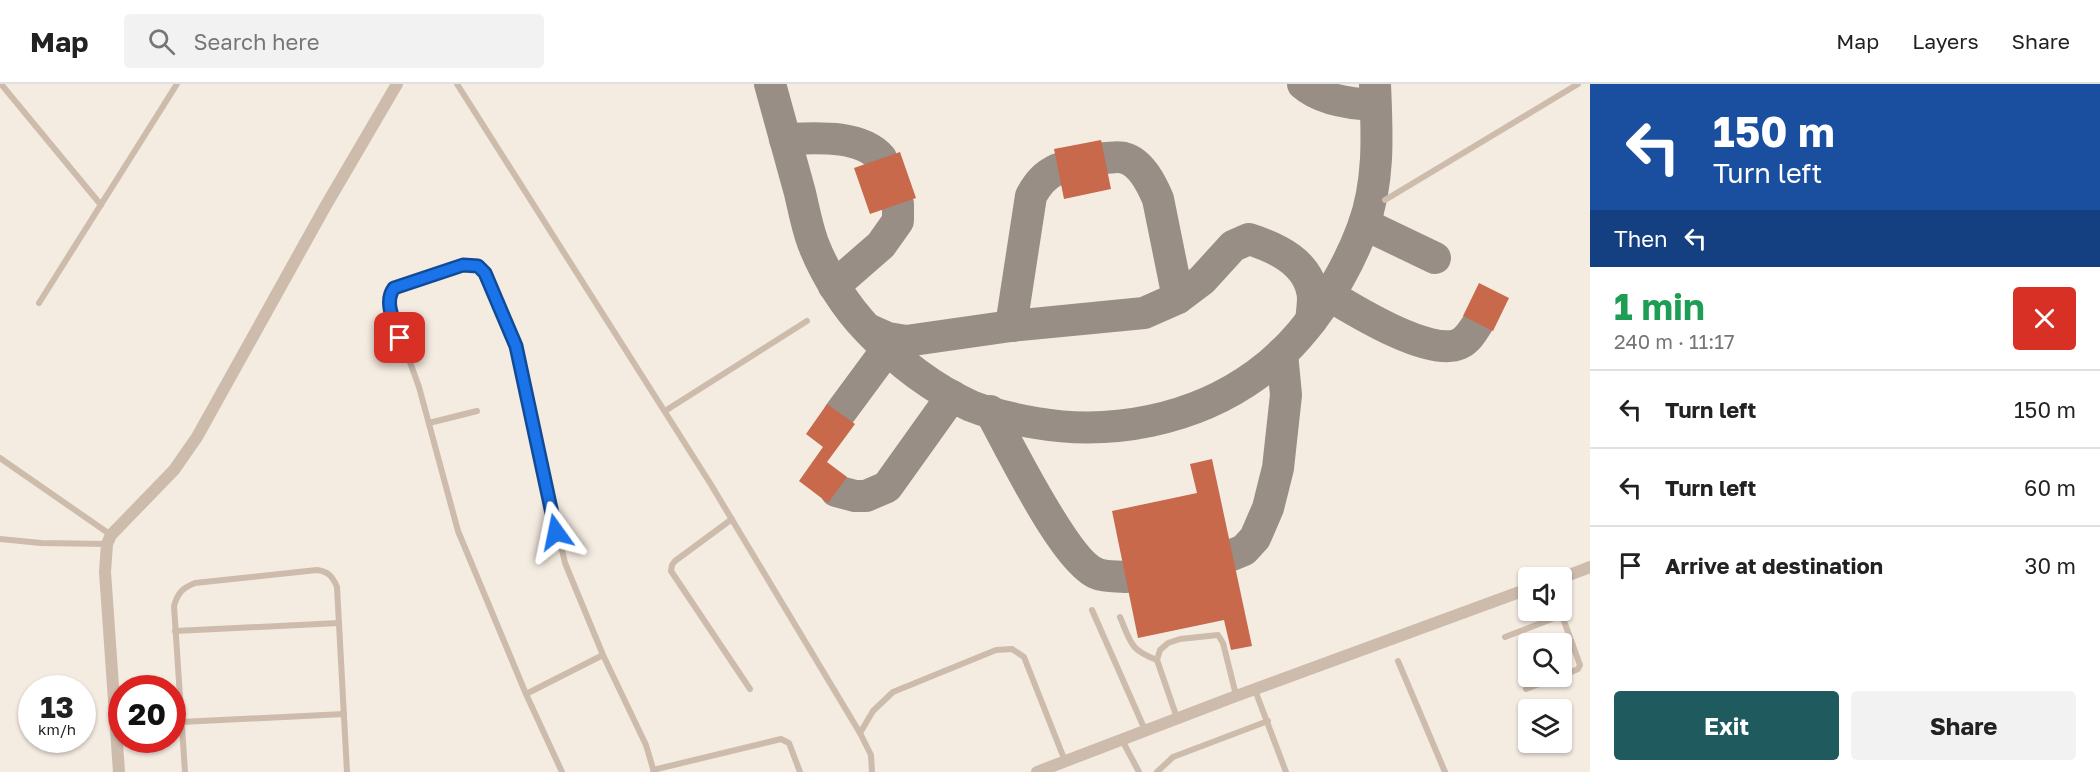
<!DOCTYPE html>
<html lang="en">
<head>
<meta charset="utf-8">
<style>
	:root { --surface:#fff; --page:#f2f2f2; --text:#222; --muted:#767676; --line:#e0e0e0; --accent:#1f5a5e }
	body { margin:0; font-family:"Golos Text",sans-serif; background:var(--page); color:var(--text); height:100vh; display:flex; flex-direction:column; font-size:22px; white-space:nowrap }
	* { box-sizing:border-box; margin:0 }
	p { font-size:20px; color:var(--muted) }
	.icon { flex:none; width:33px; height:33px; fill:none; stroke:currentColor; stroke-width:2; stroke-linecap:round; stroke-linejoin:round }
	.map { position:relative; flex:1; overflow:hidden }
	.details { display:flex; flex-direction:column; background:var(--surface); width:510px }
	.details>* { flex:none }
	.hud { background:#1a4fa0; color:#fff; overflow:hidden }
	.controls { position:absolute; left:1518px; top:483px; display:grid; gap:12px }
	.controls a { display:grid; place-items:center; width:54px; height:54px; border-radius:6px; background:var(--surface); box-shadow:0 2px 4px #0004; font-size:30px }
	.speed { position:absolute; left:18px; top:591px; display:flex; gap:12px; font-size:30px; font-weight:700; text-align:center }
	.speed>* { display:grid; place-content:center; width:78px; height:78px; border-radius:50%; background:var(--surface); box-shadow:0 2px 4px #0004; line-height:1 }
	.speed small { font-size:15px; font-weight:400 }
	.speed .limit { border:9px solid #d22; background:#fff; color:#111 }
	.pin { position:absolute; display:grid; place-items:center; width:51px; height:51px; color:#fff; margin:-26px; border-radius:12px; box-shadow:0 3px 9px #0006 }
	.me { position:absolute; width:66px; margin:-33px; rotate:348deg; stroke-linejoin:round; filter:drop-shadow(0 0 4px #0008) }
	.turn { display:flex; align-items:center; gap:21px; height:126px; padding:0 24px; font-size:27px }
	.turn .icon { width:78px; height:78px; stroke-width:2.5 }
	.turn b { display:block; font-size:42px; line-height:51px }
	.then { display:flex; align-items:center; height:57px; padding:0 24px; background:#0003; gap:12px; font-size:22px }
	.round { display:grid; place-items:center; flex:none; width:63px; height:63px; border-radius:6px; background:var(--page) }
	.overview { display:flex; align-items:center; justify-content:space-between; height:102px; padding:0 24px }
	h1 { font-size:36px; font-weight:700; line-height:45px; color:#1e9e55 }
	.button { display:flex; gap:12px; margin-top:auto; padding:12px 24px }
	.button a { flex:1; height:69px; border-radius:6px; background:var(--accent); color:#fff; font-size:24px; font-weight:700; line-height:69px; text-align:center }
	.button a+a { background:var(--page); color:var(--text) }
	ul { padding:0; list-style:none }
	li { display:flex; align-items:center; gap:18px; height:78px; padding:0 24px; border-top:2px solid var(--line) }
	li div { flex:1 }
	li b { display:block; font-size:22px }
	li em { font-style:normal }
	header { display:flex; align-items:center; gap:36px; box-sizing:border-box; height:84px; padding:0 30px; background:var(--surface); border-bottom:2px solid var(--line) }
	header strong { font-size:28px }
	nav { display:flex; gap:33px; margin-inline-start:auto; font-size:21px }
	.search { width:420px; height:54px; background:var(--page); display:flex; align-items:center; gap:15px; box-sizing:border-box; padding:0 21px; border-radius:6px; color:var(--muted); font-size:22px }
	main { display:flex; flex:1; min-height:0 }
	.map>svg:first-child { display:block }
</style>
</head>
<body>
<header>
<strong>Map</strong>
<div class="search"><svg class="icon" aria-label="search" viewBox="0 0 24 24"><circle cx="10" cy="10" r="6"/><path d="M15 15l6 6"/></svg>Search here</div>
<nav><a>Map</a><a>Layers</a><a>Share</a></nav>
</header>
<main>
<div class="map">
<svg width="1590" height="688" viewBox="0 0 1590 688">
	<rect width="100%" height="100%" fill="#f4ebe1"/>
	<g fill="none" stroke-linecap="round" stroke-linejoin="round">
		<g stroke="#988e86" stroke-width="32">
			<path d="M770,0C780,36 790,73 800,109C804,126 807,143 813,159C825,190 845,222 868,246C897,277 932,304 971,322C991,330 1014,335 1036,339C1111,352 1194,336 1256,291C1304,257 1343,197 1363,143C1380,97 1377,48 1375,0"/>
			<path d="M1303,0C1321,16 1352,20 1375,21"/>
			<path d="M785,55C815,54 860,50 881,74"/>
			<path d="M1105,74C1110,74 1119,72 1124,74C1141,78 1152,101 1158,115L1178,214"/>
			<path d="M1364,140L1435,174"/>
			<path d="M834,202L881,161L898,137V120"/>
			<path d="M1329,211C1355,227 1430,273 1459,260C1468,256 1473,247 1478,239"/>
			<path d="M1011,242L1031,112C1038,99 1045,91 1058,85"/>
			<path d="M870,246L888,254L906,257L1011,242L1144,229L1178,214L1202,196L1233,162L1249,155C1277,164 1310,179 1313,213C1313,221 1312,229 1311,237"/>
			<path d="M990,327C1009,361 1066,480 1098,490C1106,493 1117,492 1126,493"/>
			<path d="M840,329L888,264"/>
			<path d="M836,407L855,412H866L887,403L952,312"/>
			<path d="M1232,471L1244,466L1255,454L1268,424L1278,384L1286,311L1282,269"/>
		</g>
	</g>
	<g fill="#c8694b">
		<path d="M1101,56L1111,105L1064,115L1054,65Z"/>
		<path d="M900,68L916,114L870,130L854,84Z"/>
		<path d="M1479,199L1509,214L1493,247L1463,232Z"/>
		<path d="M827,320L855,340L827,378L847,393L828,419L799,397L823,363L806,350Z"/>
		<path d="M1212,375L1252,562L1231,566L1224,536L1138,554L1112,427L1197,409L1190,380Z"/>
	</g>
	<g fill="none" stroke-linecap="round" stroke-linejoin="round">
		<g stroke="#cdbbac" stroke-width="6">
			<path d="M1,0L101,121"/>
			<path d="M457,0L710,399L860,649L871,671L872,688"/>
			<path d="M1385,116L1578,0"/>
			<path d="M39,219L177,0"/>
			<path d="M665,327L807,237"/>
			<path d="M429,339L477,327"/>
			<path d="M0,374L111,451"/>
			<path d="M732,435L675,477L672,481L671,487L750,605"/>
			<path d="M0,455L41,459L107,460"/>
			<path d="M1092,526L1145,646"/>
			<path d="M1560,526L1580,581L1578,585L1562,592"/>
			<path d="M1120,533C1131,559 1130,566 1157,576"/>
			<path d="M175,547L339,539"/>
			<path d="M1505,553L1562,531"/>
			<path d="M1398,577L1445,688"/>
			<path d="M1526,605L1560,592"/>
			<path d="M1255,606L1286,688"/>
			<path d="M526,610L603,571"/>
			<path d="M1177,634L1157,576L1160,566L1168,559L1180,555L1218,551L1223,559L1236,611"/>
			<path d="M181,638L344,630"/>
			<path d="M860,649L873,627L893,608L996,566L1012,565L1024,573L1065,677"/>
			<path d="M1122,656L1139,688"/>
			<path d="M653,686L781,655L789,659L800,688"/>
			<path d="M185,688L174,522C178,508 183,504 195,499L317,486C328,487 333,493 337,503L347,688"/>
			<path d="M562,688L526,610L458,447L419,303L390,223L391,208L398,201L463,181L478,182L485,189L516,262L565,479L603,571L646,661L654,688"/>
			<path d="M1157,688L1173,673L1268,637"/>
		</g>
		<g stroke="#cdbbac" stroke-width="12">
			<path d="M1561,494L1590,483"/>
			<path d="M119,688L105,488L107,460L111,451L174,386L197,353L325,123L397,0"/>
			<path d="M1037,688L1236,612L1528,505"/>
		</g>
	</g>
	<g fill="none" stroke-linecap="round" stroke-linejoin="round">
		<g stroke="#114b97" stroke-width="15">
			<path id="route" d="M400,254C395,238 383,219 394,204L463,181L478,182L485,189L516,262L556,448"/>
		</g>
		<use href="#route" stroke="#1a73e8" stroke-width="10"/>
	</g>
</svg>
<div class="controls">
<a><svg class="icon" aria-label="sound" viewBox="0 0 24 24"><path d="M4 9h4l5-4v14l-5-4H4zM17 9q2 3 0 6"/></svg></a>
<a><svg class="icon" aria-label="search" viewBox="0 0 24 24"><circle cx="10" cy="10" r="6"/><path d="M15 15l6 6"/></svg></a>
<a><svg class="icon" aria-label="layers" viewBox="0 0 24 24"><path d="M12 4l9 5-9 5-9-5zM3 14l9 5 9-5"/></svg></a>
</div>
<div class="speed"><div>13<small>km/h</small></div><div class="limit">20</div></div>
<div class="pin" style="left:400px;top:254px;background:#d93025"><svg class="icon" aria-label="arrive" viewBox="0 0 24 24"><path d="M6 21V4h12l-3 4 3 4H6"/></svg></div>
<svg class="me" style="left:556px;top:448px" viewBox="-20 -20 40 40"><path d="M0-17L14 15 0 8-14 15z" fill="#1a73e8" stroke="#fff" stroke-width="4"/></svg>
</div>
<section class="details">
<div class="hud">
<div class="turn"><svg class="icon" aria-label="left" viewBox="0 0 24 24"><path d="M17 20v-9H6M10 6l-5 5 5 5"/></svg><div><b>150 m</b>Turn left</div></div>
<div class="then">Then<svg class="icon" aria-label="left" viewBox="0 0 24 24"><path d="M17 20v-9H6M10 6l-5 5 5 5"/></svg></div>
</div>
<div class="overview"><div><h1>1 min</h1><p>240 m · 11:17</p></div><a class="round" style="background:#d93025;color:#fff"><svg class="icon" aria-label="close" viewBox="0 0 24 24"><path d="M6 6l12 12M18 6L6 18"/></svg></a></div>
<ul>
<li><svg class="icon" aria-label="left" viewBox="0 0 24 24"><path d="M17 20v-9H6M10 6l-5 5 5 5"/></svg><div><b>Turn left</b></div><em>150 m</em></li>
<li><svg class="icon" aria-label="left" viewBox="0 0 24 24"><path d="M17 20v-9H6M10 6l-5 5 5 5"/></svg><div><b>Turn left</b></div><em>60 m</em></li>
<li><svg class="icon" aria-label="arrive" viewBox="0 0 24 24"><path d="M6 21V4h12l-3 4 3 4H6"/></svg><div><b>Arrive at destination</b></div><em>30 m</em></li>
</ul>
<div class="button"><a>Exit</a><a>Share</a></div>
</section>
</main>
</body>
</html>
